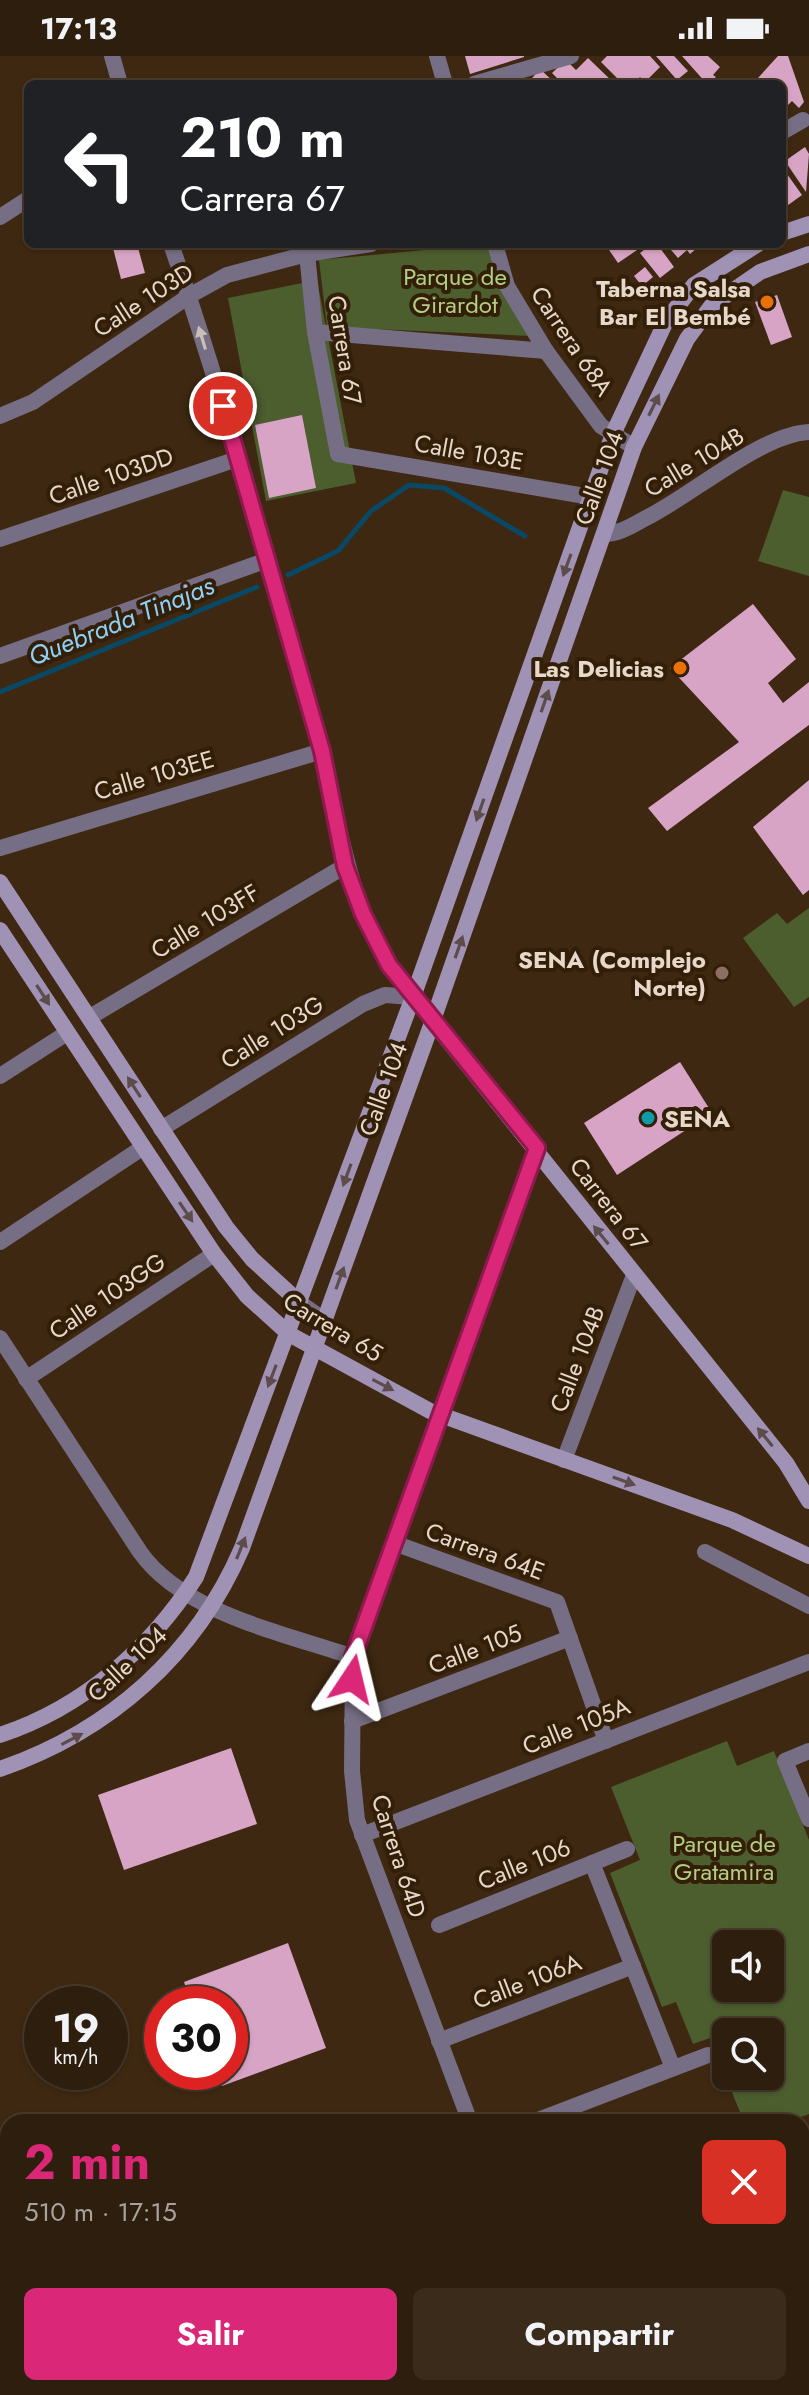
<!DOCTYPE html>
<html lang="es">
<head>
<meta charset="utf-8">
<style>
	:root { --surface:#2e1e0d; --page:#3a2b1b; --text:#f1f3f6; --muted:#a7a29d; --line:#493c2e; --accent:#db2777 }
	body { margin:0; font-family:Jost,sans-serif; background:var(--page); color:var(--text); height:100vh; display:flex; flex-direction:column; font-size:30px; white-space:nowrap }
	* { box-sizing:border-box; margin:0 }
	p { font-size:26px; color:var(--muted) }
	.icon { flex:none; width:44px; height:44px; fill:none; stroke:currentColor; stroke-width:2; stroke-linecap:round; stroke-linejoin:round }
	.map { position:relative; flex:1; overflow:hidden }
	.panel { position:absolute; left:0px; top:2058px; width:810px; height:282px; display:flex; flex-direction:column; background:var(--surface); border-radius:24px 24px 0 0; box-shadow:0 2px 6px #0004,0 0 0 2px var(--line) }
	.panel>* { flex:none }
	.guide { position:absolute; left:24px; top:24px; width:762px; height:168px; border-radius:12px; box-shadow:0 2px 6px #0004,0 0 0 2px var(--line); background:#202124; color:#fff; overflow:hidden }
	.tools { position:absolute; left:712px; top:1874px; display:grid; gap:16px }
	.tools a { display:grid; place-items:center; width:72px; height:72px; border-radius:12px; background:var(--surface); box-shadow:0 2px 6px #0004,0 0 0 2px var(--line); font-size:40px }
	.speed { position:absolute; left:24px; top:1930px; display:flex; gap:16px; font-size:40px; font-weight:700; text-align:center }
	.speed>* { display:grid; place-content:center; width:104px; height:104px; border-radius:50%; background:var(--surface); box-shadow:0 2px 6px #0004,0 0 0 2px var(--line); line-height:1 }
	.speed small { font-size:20px; font-weight:400 }
	.speed .limit { border:12px solid #d22; background:#fff; color:#111 }
	.pin { position:absolute; display:grid; place-items:center; width:68px; height:68px; color:#fff; margin:-34px; border:4px solid #fff; border-radius:50%; box-shadow:0 2px 8px #0007 }
	.me { position:absolute; width:88px; margin:-44px; rotate:10deg; stroke-linejoin:round; filter:drop-shadow(0 0 6px #0008) }
	.turn { display:flex; align-items:center; gap:28px; height:168px; padding:0 24px; font-size:36px }
	.turn .icon { width:104px; height:104px; stroke-width:2.5 }
	.turn b { display:block; font-size:56px; line-height:68px }
	.round { display:grid; place-items:center; flex:none; width:84px; height:84px; border-radius:12px; background:var(--page) }
	.summary { display:flex; align-items:center; justify-content:space-between; height:136px; padding:0 24px }
	h1 { font-size:48px; font-weight:700; line-height:60px; color:var(--accent) }
	.cta { display:flex; gap:16px; margin-top:auto; padding:16px 24px }
	.cta a { flex:1; height:92px; border-radius:12px; background:var(--accent); color:#fff; font-size:32px; font-weight:700; line-height:92px; text-align:center }
	.cta a+a { background:var(--page); color:var(--text) }
	.status { display:flex; justify-content:space-between; align-items:center; height:56px; padding:0 40px; background:var(--surface); direction:ltr }
	.status svg { height:22px; fill:currentColor }
	.map>svg:first-child { display:block }
</style>
</head>
<body>
<div class="status"><b>17:13</b><svg viewBox="0 0 49 12"><path d="M0 12V9h3v3zM5 12V6h3v6zM10 12V3h3v9zM15 12V0h3v12zM26 1h20v11H26zM47 4h2v5h-2z"/></svg></div>
<div class="map">
<svg width="809" height="2339" viewBox="0 0 809 2339">
	<rect width="100%" height="100%" fill="#3e2811"/>
	<g fill="#4c5d2e" fill-rule="evenodd">
		<path d="M488,188L499,231L530,280L327,271L319,204Z"/>
		<path d="M317,224L356,427L266,445L228,242Z"/>
		<path d="M783,434L809,441V520L758,505Z"/>
		<path d="M809,852V941L794,951L743,882L777,857L787,868Z"/>
		<path d="M727,1685L737,1710L774,1695L809,1784V2058L788,2066H744L710,1982L693,1988L676,1946L662,1951L610,1817L640,1804L611,1731ZM726,1888H770V1932H726ZM726,1976H770V2020H726Z"/>
		<path d="M809,2194V2258H802V2197Z"/>
	</g>
	<g fill="none" stroke-linecap="round" stroke-linejoin="round">
		<g stroke="#094966" stroke-width="5">
			<path d="M288,519L338,495L371,455L409,429L444,432L525,480"/>
			<path d="M0,636L257,531"/>
		</g>
	</g>
	<g fill="#d8a4c6">
		<path d="M465,0H524V1L470,18Z"/>
		<path d="M607,0H650L660,11L645,26L640,21L633,28H623L601,6Z"/>
		<path d="M656,0H674L688,15L677,24Z"/>
		<path d="M682,0H708L720,11L713,19L716,21L707,28Z"/>
		<path d="M778,0H788L804,46L799,52L792,45L782,55V28H765L758,22Z"/>
		<path d="M588,2L615,28H563L552,17L566,4L576,14Z"/>
		<path d="M540,13L556,28H527Z"/>
		<path d="M805,91L809,98L806,136L785,105Z"/>
		<path d="M782,111L802,139L784,152L782,148Z"/>
		<path d="M130,188H137L145,217L121,223L113,192Z"/>
		<path d="M605,188H638L640,192L618,207Z"/>
		<path d="M652,188H657L674,211L660,222L640,197Z"/>
		<path d="M666,188H702L690,198L687,194L678,202Z"/>
		<path d="M645,211L653,221L642,230L634,220Z"/>
		<path d="M777,239L792,281L771,289L755,246Z"/>
		<path d="M302,359L316,432L269,442L255,369Z"/>
		<path d="M753,548L796,603L768,627L783,647L809,626V669L667,775L648,752L739,686L670,612Z"/>
		<path d="M809,724V834L803,839L753,771Z"/>
		<path d="M680,1006L712,1057L617,1119L584,1067Z"/>
		<path d="M231,1692L257,1768L124,1814L98,1739Z"/>
		<path d="M288,1887L326,1992L222,2030L217,2016H230V1948H192L184,1926Z"/>
	</g>
	<g fill="none" stroke-linecap="round" stroke-linejoin="round">
		<g stroke="#766e84" stroke-width="16">
			<path d="M112,0L120,28"/>
			<path d="M437,0L445,28"/>
			<path d="M474,28L571,0"/>
			<path d="M782,76L803,64"/>
			<path d="M0,161L28,143"/>
			<path d="M171,188C226,347 269,509 315,671C344,772 343,854 413,941"/>
			<path d="M495,188L507,230L546,295L601,370L634,391"/>
			<path d="M307,198L315,276L338,398L591,441"/>
			<path d="M189,240L227,219L307,198L371,188"/>
			<path d="M315,276L546,295"/>
			<path d="M604,478C619,478 631,470 644,463C690,441 761,378 809,376"/>
			<path d="M0,483L237,403"/>
			<path d="M0,600L267,504"/>
			<path d="M0,792L322,695"/>
			<path d="M90,961L345,810"/>
			<path d="M0,1020L67,977"/>
			<path d="M161,1073L363,948L385,939L413,941"/>
			<path d="M0,1186L142,1092"/>
			<path d="M0,1282L140,1496C183,1557 284,1577 353,1601"/>
			<path d="M26,1323L214,1198"/>
			<path d="M564,1404L634,1219"/>
			<path d="M394,1487L557,1546L606,1685"/>
			<path d="M705,1496L809,1550"/>
			<path d="M352,1665L570,1582"/>
			<path d="M809,1695L785,1705L809,1763"/>
			<path d="M362,1779L809,1606"/>
			<path d="M592,1807L673,2012"/>
			<path d="M439,1869L627,1793"/>
			<path d="M439,1985L633,1910"/>
			<path d="M470,2066L357,1764L352,1715L353,1601L537,1092"/>
			<path d="M533,2066L708,1999"/>
			<path d="M802,2081L809,2078"/>
			<path d="M802,2187L809,2184"/>
		</g>
		<g stroke="#766e84" stroke-width="16">
			<path d="M0,360L33,346L189,240"/>
			<path d="M300,1247L324,1264"/>
			<path d="M0,2291L8,2309"/>
			<path d="M19,2332L22,2339"/>
		</g>
		<g stroke="#9f92b5" stroke-width="16">
			<path d="M782,177L809,168"/>
			<path d="M0,826L226,1171L252,1203L300,1247"/>
			<path d="M0,874L214,1198L247,1240L289,1278L430,1355L732,1464L809,1500"/>
			<path d="M413,941L786,1407L809,1445"/>
			<path d="M0,1679C82,1652 150,1593 196,1521L413,941L613,378L666,265L694,229L758,188"/>
			<path d="M0,1713C110,1675 196,1599 242,1492L433,964L634,391L687,283L712,249L760,216L809,198"/>
		</g>
	</g>
	<defs><path id="oneway-solid" d="M-6-.8H1V-3.2L6.5 0L1 3.2V.8H-6Z" transform="scale(2)"/></defs>
	<use fill="#cabeb8" href="#oneway-solid" transform="translate(202 282) rotate(-107)"/>
	<g fill="#5e4c4d">
		<use href="#oneway-solid" transform="translate(654 349) rotate(-64)"/>
		<use href="#oneway-solid" transform="translate(567 509) rotate(110)"/>
		<use href="#oneway-solid" transform="translate(545 645) rotate(-71)"/>
		<use href="#oneway-solid" transform="translate(480 754) rotate(109)"/>
		<use href="#oneway-solid" transform="translate(459 891) rotate(-71)"/>
		<use href="#oneway-solid" transform="translate(43 939) rotate(57)"/>
		<use href="#oneway-solid" transform="translate(134 1031) rotate(-123)"/>
		<use href="#oneway-solid" transform="translate(347 1119) rotate(110)"/>
		<use href="#oneway-solid" transform="translate(186 1156) rotate(56)"/>
		<use href="#oneway-solid" transform="translate(601 1179) rotate(-129)"/>
		<use href="#oneway-solid" transform="translate(340 1222) rotate(-70)"/>
		<use href="#oneway-solid" transform="translate(272 1320) rotate(111)"/>
		<use href="#oneway-solid" transform="translate(383 1329) rotate(28)"/>
		<use href="#oneway-solid" transform="translate(765 1381) rotate(-129)"/>
		<use href="#oneway-solid" transform="translate(624 1425) rotate(20)"/>
		<use href="#oneway-solid" transform="translate(241 1492) rotate(-68)"/>
		<use href="#oneway-solid" transform="translate(72 1683) rotate(-28)"/>
	</g>
	<g fill="none" stroke-linecap="round" stroke-linejoin="round">
		<g stroke="#8e194d" stroke-width="20">
			<path id="route" d="M223,350L322,695L345,810L363,858L389,909L537,1092L353,1601L352,1623"/>
		</g>
		<use href="#route" stroke="#db2777" stroke-width="14"/>
	</g>
	<g fill="#e8710a" stroke="#331e07" stroke-width="3">
		<circle cx="767" cy="246" r="8"/>
		<circle cx="680" cy="612" r="8"/>
	</g>
	<circle fill="#8d6e63" stroke="#331e07" stroke-width="3" cx="722" cy="917" r="8"/>
	<circle fill="#0f9aa8" stroke="#331e07" stroke-width="3" cx="648" cy="1062" r="8"/>
	<g text-anchor="middle" dominant-baseline="central" stroke-width="8" stroke-linejoin="round" paint-order="stroke">
		<g font-size="24" fill="#b2cf82" stroke="#331e07">
			<text x="455" y="220">Parque de<tspan x="455" dy="28">Girardot</tspan></text>
			<text x="724" y="1787">Parque de<tspan x="724" dy="28">Gratamira</tspan></text>
		</g>
		<g font-size="24" font-weight="bold" fill="#e6d8ca" stroke="#331e07" text-anchor="end">
			<text x="751" y="232">Taberna Salsa<tspan x="751" dy="28">Bar El Bembé</tspan></text>
			<text x="664" y="612">Las Delicias</text>
			<text x="706" y="903">SENA (Complejo<tspan x="706" dy="28">Norte)</tspan></text>
			<text x="664" y="1062" text-anchor="start">SENA</text>
		</g>
		<g font-size="24" fill="#e6d8ca" stroke="#331e07">
			<text transform="translate(143 244) rotate(-33)">Calle 103D</text>
			<text transform="translate(572 285) rotate(56)">Carrera 68A</text>
			<text transform="translate(345 294) rotate(81)">Carrera 67</text>
			<text transform="translate(469 396) rotate(10)">Calle 103E</text>
			<text transform="translate(694 406) rotate(-31)">Calle 104B</text>
			<text transform="translate(111 420) rotate(-19)">Calle 103DD</text>
			<text transform="translate(599 422) rotate(-70)">Calle 104</text>
			<text transform="translate(154 719) rotate(-16)">Calle 103EE</text>
			<text transform="translate(205 865) rotate(-31)">Calle 103FF</text>
			<text transform="translate(272 976) rotate(-32)">Calle 103G</text>
			<text transform="translate(383 1033) rotate(-70)">Calle 104</text>
			<text transform="translate(609 1148) rotate(52)">Carrera 67</text>
			<text transform="translate(107 1240) rotate(-34)">Calle 103GG</text>
			<text transform="translate(333 1271) rotate(31)">Carrera 65</text>
			<text transform="translate(577 1303) rotate(-69)">Calle 104B</text>
			<text transform="translate(485 1495) rotate(20)">Carrera 64E</text>
			<text transform="translate(475 1593) rotate(-21)">Calle 105</text>
			<text transform="translate(127 1608) rotate(-43)">Calle 104</text>
			<text transform="translate(576 1670) rotate(-22)">Calle 105A</text>
			<text transform="translate(399 1800) rotate(72)">Carrera 64D</text>
			<text transform="translate(524 1808) rotate(-22)">Calle 106</text>
			<text transform="translate(527 1925) rotate(-21)">Calle 106A</text>
		</g>
		<g font-size="26" font-style="italic" fill="#8ed0f6" stroke="#331e07">
			<text transform="translate(121 565) rotate(-22)">Quebrada Tinajas</text>
		</g>
	</g>
</svg>
<div class="tools">
<a><svg class="icon" aria-label="sound" viewBox="0 0 24 24"><path d="M4 9h4l5-4v14l-5-4H4zM17 9q2 3 0 6"/></svg></a>
<a><svg class="icon" aria-label="search" viewBox="0 0 24 24"><circle cx="10" cy="10" r="6"/><path d="M15 15l6 6"/></svg></a>
</div>
<div class="speed"><div>19<small>km/h</small></div><div class="limit">30</div></div>
<div class="pin" style="left:223px;top:350px;background:#d93025"><svg class="icon" aria-label="arrive" viewBox="0 0 24 24"><path d="M6 21V4h12l-3 4 3 4H6"/></svg></div>
<svg class="me" style="left:352px;top:1623px" viewBox="-20 -20 40 40"><path d="M0-17L14 15 0 8-14 15z" fill="#db2777" stroke="#fff" stroke-width="4"/></svg>
<div class="guide">
<div class="turn"><svg class="icon" aria-label="left" viewBox="0 0 24 24"><path d="M17 20v-9H6M10 6l-5 5 5 5"/></svg><div><b>210 m</b>Carrera 67</div></div>
</div>
<section class="panel">
<div class="summary"><div><h1>2 min</h1><p>510 m · 17:15</p></div><a class="round" style="background:#d93025;color:#fff"><svg class="icon" aria-label="close" viewBox="0 0 24 24"><path d="M6 6l12 12M18 6L6 18"/></svg></a></div>
<div class="cta"><a>Salir</a><a>Compartir</a></div>
</section>
</div>
</body>
</html>
